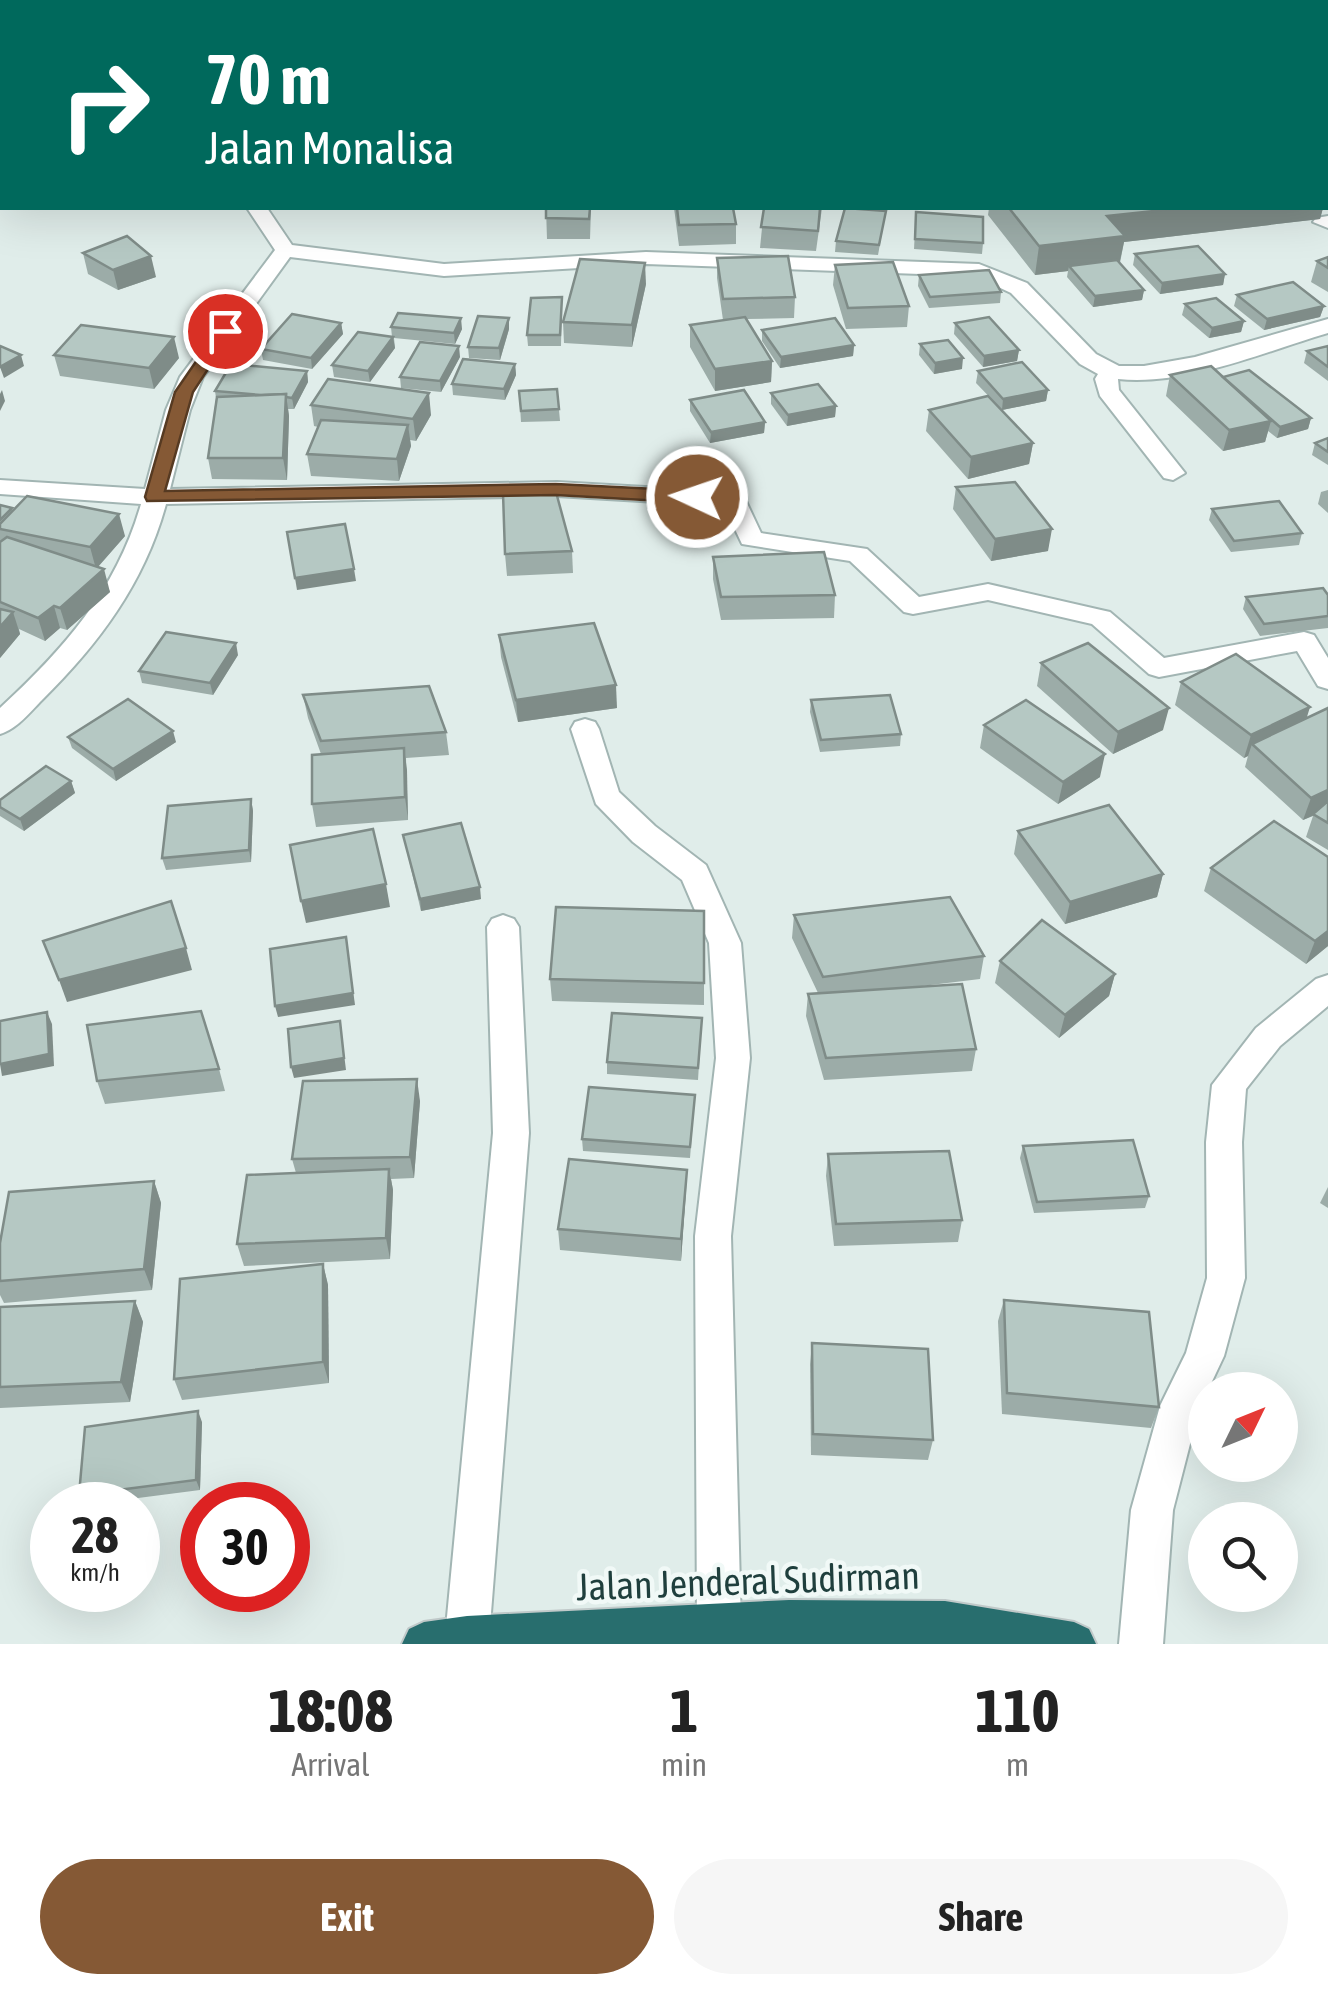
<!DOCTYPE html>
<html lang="en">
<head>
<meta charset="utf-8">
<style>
	:root { --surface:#fff; --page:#f6f6f6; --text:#222; --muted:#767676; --accent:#855935 }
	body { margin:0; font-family:"Asap Condensed",sans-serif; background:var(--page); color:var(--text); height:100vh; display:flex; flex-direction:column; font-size:38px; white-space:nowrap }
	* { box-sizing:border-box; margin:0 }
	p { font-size:32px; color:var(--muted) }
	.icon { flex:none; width:55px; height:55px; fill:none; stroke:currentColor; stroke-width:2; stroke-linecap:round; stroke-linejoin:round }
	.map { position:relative; height:1644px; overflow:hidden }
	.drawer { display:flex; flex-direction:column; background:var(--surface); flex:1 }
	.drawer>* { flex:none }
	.guide { position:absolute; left:0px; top:0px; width:1330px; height:210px; box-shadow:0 10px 40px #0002; background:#00695c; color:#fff; overflow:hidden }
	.needle { width:65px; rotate:47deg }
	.buttons { position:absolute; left:1188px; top:1372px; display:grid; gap:20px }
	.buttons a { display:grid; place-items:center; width:110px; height:110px; border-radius:50%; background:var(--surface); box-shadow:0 10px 40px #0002; font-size:50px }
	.speed { position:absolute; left:30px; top:1482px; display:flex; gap:20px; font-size:50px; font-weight:700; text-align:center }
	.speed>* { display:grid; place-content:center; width:130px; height:130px; border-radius:50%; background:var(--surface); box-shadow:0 10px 40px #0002; line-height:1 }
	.speed small { font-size:25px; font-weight:400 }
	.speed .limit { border:15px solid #d22; background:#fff; color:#111 }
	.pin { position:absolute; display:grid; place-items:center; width:85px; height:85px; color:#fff; margin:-42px; border:5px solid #fff; border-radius:50%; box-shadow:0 2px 10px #0007 }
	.me { position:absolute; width:110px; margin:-55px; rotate:273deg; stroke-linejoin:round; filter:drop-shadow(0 0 8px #0008) }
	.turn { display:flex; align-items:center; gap:35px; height:210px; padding:0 40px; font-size:45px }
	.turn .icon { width:130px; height:130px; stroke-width:2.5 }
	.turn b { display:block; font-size:70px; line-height:85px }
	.eta { display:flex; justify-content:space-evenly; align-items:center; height:170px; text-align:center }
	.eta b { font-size:60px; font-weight:700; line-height:70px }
	.action { display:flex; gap:20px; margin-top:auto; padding:20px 40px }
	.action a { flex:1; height:115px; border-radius:60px; background:var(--accent); color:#fff; font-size:40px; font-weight:700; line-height:115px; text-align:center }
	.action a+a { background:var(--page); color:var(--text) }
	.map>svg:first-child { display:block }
</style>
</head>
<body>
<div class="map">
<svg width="1328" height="1644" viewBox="0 0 1328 1644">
	<rect width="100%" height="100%" fill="#e0edea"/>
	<path fill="#b7e0cb" d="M329,0H1182L1183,2H328Z"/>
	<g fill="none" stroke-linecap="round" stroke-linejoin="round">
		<g stroke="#a2b5b3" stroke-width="4">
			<g id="street">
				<path d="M247,208H267L292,245L444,264L646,252L979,264L1027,283L1096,354L1119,366H1144L1195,357L1328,319V333C1263,352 1187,386 1118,379L1119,390L1185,473L1173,480L1164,478L1100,396L1095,379L1098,374L1080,364L1011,293L975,276L646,264L444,276L290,257L203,377L190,410L170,489L557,482L733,492L745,499L761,533L867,549L919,597L988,584L1101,610L1110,612L1164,658L1304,632L1314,635L1328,658V689L1318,686L1297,651L1159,677L1149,674L1092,624L988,600L913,614L904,612L850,561L742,544L724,506L557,496L166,504C145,582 99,644 42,700C30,712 17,729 0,734V708C64,649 117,589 141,504L0,494V480L145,489L166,410L180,377L275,250Z"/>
				<path d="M1328,216V228L1313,222L1316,218Z"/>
				<path d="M585,719L595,722L599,729L619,792L655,826L706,865L741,943L750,1058L731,1236L741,1626L734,1641H704L697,1626L695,1236L716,1058L709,943L682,880L633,842L596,804L571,729L575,722Z"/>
				<path d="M503,915L514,919L519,927L529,1133L489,1638L486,1644H448L445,1638L493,1133L487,927L492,919Z"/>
				<path d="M1328,975V1006L1280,1046L1246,1089L1242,1142L1245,1278L1224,1356L1199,1409L1173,1510L1163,1644H1119L1131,1510L1160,1406L1186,1353L1207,1278L1206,1142L1212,1085L1256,1028L1316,979Z"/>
			</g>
		</g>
		<g stroke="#c0c9c9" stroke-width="4">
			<path id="highway" d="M789,1600L945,1601L1074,1622L1089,1629L1096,1644H402L409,1629L424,1622L467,1616Z"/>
		</g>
		<use href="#street" fill="#fff" fill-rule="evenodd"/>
		<use href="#highway" fill="#286e6e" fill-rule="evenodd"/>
	</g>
	<g fill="#9caca8">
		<rect x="0" y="36" width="2" height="35"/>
		<path d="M546,208H591L590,239H547Z"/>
		<path d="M674,208H733L736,224V244L679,246Z"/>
		<path d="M764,208H822L816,251L760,248Z"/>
		<path d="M989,208H1323L1320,219L1124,242L1120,263L1144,290L1142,300L1093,307L1067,277L1068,271L1035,275L988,215Z"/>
		<path d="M886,211L878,255L835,252L836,241Z"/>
		<path d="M916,212L983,243L982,254L914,249Z"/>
		<path d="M83,253L156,277L118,290L88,274Z"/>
		<path d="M1135,254L1225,274L1223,285L1160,294L1133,265Z"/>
		<path d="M1328,257V292L1311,282L1317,261Z"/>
		<path d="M717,258L795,297L794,318L746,319L772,361L771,382L715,391L690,347V325L730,320H723L717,278Z"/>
		<path d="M835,265L909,306L907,327L846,329L833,285Z"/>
		<path d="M919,275L1001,292L1000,303L929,308L918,286Z"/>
		<path d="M646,284L632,347L564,343L563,322Z"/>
		<path d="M1237,295L1324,306L1320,317L1264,330L1234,306Z"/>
		<path d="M562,297L561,346H528L527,335Z"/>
		<path d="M1185,304L1244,321L1241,332L1209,338L1182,315Z"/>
		<path d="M509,318V329L500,360L469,358L468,347Z"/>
		<path d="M341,323L343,334L312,369L263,360L261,349Z"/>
		<path d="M955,323L1019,350L1017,361L983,367L954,334Z"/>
		<path d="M391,327L462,329L455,344L394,338L395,348L370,382L334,377L332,365L392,337Z"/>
		<path d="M762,330L854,345L853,356L780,368L762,341Z"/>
		<path d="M920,344L962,369L934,374L919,355Z"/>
		<path d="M1328,346V381L1304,363L1307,351Z"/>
		<path d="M54,355L179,358L154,389L60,376Z"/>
		<path d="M460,357L441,392L401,388L400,377Z"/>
		<path d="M515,364L516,375L505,400L453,395L452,384Z"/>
		<path d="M307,371L308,382L294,409H288L289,416L287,480L212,479L208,458L216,398L215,391Z"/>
		<path d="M978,371L1048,390L1046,401L1002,410L1033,443L1029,464L968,479L926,431L929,410L1001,409L976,383Z"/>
		<path d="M1170,375L1223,377L1311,418L1308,429L1277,438L1268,431L1265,442L1223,451L1166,396Z"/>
		<path d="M557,389L560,421L521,422L519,391Z"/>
		<path d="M771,393L836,406L835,417L787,426L771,404Z"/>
		<path d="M690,400L765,422L764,433L710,443L690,411Z"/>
		<path d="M311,405L431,415L416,441L410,440L411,446L399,481L311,476L307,454L318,427L314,426Z"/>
		<path d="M1328,438V465L1312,455L1315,443Z"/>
		<path d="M956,487L1048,551L991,561L953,509Z"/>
		<path d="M1328,490V513L1318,504L1321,492Z"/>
		<path d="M0,505L13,510L125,536L98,567L110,592L67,630L60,628L45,641L19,629L20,634L0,658Z"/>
		<path d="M1212,509L1302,533L1299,545L1231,552L1209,520Z"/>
		<path d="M572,551L573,573L507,576L505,554Z"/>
		<path d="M713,557L835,595L834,618L721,620L713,579Z"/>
		<path d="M1328,595V628L1260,636L1243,609L1246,597Z"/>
		<path d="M499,635L617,708L518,722L501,657Z"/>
		<path d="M238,655L213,695L142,683L139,671Z"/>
		<path d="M1041,663L1163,730L1113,754L1037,686Z"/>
		<path d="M1181,682L1306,719L1328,708V850L1306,837L1313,816L1303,820L1245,767L1248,756L1244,758L1175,705Z"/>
		<path d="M303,695L446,732L449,755L406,758L408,820L316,827L312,804L321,754L308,718Z"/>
		<path d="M811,700L901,734L900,746L820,752L810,712Z"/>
		<path d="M984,725L1100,777L1058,804L980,748Z"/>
		<path d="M68,737L176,742L116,781L72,748Z"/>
		<path d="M71,781L75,793L24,831L0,816V800Z"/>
		<path d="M251,799L253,811L251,862L166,870L162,858Z"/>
		<path d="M1018,831L1163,874L1157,897L1065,924L1014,854Z"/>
		<path d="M403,835L481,899L421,911Z"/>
		<path d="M1211,868L1328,946L1306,964L1204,891Z"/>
		<path d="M704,911V1005L552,1001L550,979Z"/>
		<path d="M794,915L984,956L980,979L914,987L976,1049L972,1071L824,1080L806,1016L808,994L818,993L792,938Z"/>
		<path d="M1000,961L1115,974L1109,996L1059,1038L995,983Z"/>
		<path d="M702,1018L698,1080L607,1074V1062Z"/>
		<path d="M219,1069L225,1091L105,1104L97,1081Z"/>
		<path d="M695,1095L690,1158L583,1151L582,1139Z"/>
		<path d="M420,1101L414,1178L391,1179L393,1190L390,1259L244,1266L237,1244L296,1173L292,1159Z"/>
		<path d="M1023,1146L1149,1196L1145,1208L1034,1213L1020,1158Z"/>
		<path d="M828,1154L962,1220L958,1242L834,1246L826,1176Z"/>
		<path d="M687,1170L681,1261L560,1250L558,1229Z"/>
		<path d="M154,1181L161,1203L152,1290L4,1303L0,1295V1243Z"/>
		<path d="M1328,1187V1208L1320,1203Z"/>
		<path d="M323,1264L328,1285L329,1383L182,1400L174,1379Z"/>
		<path d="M1004,1300L1159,1407L1151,1428L1002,1414L998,1321Z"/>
		<path d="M135,1301L143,1322L130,1402L0,1408V1307Z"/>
		<path d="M812,1343L933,1440L928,1460L811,1455L810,1364Z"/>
		<path d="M202,1422L200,1490L84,1505L79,1495Z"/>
	</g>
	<g fill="#7f8c88">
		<path d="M2,125V147L0,148V126Z"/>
		<path d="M1182,208H1323L1320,219L1124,242L1119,265L1069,266L1068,271L1035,275L1039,246L1107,216Z"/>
		<path d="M151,256L156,277L118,290L113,270Z"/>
		<path d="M645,263L646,284L632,347V325Z"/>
		<path d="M1225,274L1223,285L1160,294L1162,283Z"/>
		<path d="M1144,290L1142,300L1093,307L1095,296Z"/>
		<path d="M1324,306L1320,317L1264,330L1267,319Z"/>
		<path d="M461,318L462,329L455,344L454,333Z"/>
		<path d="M509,318V329L500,360L499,348Z"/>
		<path d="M1244,321L1241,332L1209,338L1212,328Z"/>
		<path d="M341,323L343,334L312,369L311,358Z"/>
		<path d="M174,337L179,358L154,389L149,368Z"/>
		<path d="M393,337L395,348L370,382L368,371Z"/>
		<path d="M854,345L853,356L780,368L781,357Z"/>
		<path d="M459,346L460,357L441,392L440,381Z"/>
		<path d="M1019,350L1017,361L983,367L984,356Z"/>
		<path d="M21,355L24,366L4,378L0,367Z"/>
		<path d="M963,358L962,369L934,374L935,363Z"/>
		<path d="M772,361L771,382L715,391V369Z"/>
		<path d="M515,364L516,375L505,400L504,389Z"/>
		<path d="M307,371L308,382L294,409L292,398Z"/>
		<path d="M2,390L5,401L0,411V394Z"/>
		<path d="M1048,390L1046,401L1002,410L1003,399Z"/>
		<path d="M429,393L431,415L416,441L413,419Z"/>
		<path d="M286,394L289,416L287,480L283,458Z"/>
		<path d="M836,406L835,417L787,426L788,415Z"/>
		<path d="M1311,418L1308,429L1277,438L1280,427Z"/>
		<path d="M1271,421L1265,442L1223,451L1229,430Z"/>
		<path d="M765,422L764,433L710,443L711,432Z"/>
		<path d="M408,425L411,446L399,481L397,459Z"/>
		<path d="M1033,443L1029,464L968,479L971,457Z"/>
		<path d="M119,514L125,536L96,569L90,547Z"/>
		<path d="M1052,529L1048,551L991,561L995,539Z"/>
		<path d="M104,569L110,592L67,630L60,608Z"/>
		<path d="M354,569L356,581L297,590L295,578Z"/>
		<path d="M54,606L60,628L45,641L38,618Z"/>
		<path d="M13,612L20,634L0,658V627Z"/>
		<path d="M236,643L238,655L213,695L210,683Z"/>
		<path d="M616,685L617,708L518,722L516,700Z"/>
		<path d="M1310,707L1303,730L1252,744L1248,756L1244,758L1251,735Z"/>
		<path d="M1169,708L1163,730L1113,754L1118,732Z"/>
		<path d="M173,731L176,742L116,781L113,769Z"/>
		<path d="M404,748L407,770L408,820L405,797Z"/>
		<path d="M1105,754L1100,777L1058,804L1063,782Z"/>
		<path d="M71,781L75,793L24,831L20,819Z"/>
		<path d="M1328,790V809L1303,820L1311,798Z"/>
		<path d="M251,799L253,811L251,862L249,850Z"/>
		<path d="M1163,874L1157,897L1065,924L1070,902Z"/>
		<path d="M386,884L390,907L306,923L301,901Z"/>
		<path d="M480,887L481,899L421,911L420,899Z"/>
		<path d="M1328,931V946L1306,964L1315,941Z"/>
		<path d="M346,937L355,1005L278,1017L275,1006Z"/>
		<path d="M186,948L192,970L67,1002L59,980Z"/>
		<path d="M1115,974L1109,996L1059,1038L1065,1015Z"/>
		<path d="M47,1012L52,1024L54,1066L2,1076L0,1064Z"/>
		<path d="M340,1021L346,1070L294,1078L291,1067Z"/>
		<path d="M417,1079L420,1101L414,1178L410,1157Z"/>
		<path d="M389,1169L393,1190L390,1259L386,1238Z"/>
		<path d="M687,1170L686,1192L681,1261V1239Z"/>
		<path d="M154,1181L161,1203L152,1290L144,1269Z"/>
		<path d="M323,1264L328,1285L329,1383L323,1362Z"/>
		<path d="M135,1301L143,1322L130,1402L121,1382Z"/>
		<path d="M198,1411L202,1422L200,1490L196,1480Z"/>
	</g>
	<g fill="#b5c8c3" stroke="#7f8c88" stroke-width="2.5">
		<rect x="0" y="36" width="2" height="16"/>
		<path d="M0,109L2,111V125L0,126Z"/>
		<path d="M546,208H590L589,219L546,218Z"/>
		<path d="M677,208H733L736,224L679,225Z"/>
		<path d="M764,208H820L818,231L761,227Z"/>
		<path d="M845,208L886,211L879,245L836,241Z"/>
		<path d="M1009,208H1182L1107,216L1125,236L1039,246Z"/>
		<path d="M916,212L983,217V243L915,239Z"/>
		<path d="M127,236L151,256L113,270L83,253Z"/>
		<path d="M1198,246L1225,274L1162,283L1135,254Z"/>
		<path d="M788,256L795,297L723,299L717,258Z"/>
		<path d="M1328,257V268L1317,261Z"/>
		<path d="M580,259L645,263L632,325L563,322Z"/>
		<path d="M1117,260L1144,290L1095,296L1069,266Z"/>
		<path d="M893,262L909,306L848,308L835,265Z"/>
		<path d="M989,270L1001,292L930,297L919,275Z"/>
		<path d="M1293,282L1324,306L1267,319L1237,295Z"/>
		<path d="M562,297L560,335H527L531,298Z"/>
		<path d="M1216,298L1244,321L1212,328L1185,304Z"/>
		<path d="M398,313L461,318L454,333L391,327Z"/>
		<path d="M292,314L341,323L311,358L261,349Z"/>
		<path d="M478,316L509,318L499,348L468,347Z"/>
		<path d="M745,317L772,361L715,369L690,325Z"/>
		<path d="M989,317L1019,350L984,356L955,323Z"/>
		<path d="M835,318L854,345L781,357L762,330Z"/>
		<path d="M81,325L174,337L149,368L54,355Z"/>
		<path d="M358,332L393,337L368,371L332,365Z"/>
		<path d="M948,340L963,358L935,363L920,344Z"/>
		<path d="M420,342L459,346L440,381L400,377Z"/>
		<path d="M0,346L21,355L0,367Z"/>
		<path d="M1328,346V367L1307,351Z"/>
		<path d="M463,359L515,364L504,389L452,384Z"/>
		<path d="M1022,362L1048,390L1003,399L978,371Z"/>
		<path d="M231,364L307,371L292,398L286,397V394L261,395L215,391Z"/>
		<path d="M1211,366L1271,421L1229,430L1170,375Z"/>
		<path d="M1249,370L1311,418L1280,427L1223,377Z"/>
		<path d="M328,379L429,393L413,419L311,405Z"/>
		<path d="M818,384L836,406L788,415L771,393Z"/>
		<path d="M557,389L559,409L521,411L519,391Z"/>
		<path d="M744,390L765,422L711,432L690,400Z"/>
		<path d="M286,394L283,458H208L217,397Z"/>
		<path d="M988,396L1033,443L971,457L929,410Z"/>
		<path d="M321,420L408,425L397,459L307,454Z"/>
		<path d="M1328,438V452L1315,443Z"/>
		<path d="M1015,482L1052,529L995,539L956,487Z"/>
		<path d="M556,492L572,551L505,554L503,493Z"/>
		<path d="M27,496L119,514L90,547L0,529V524Z"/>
		<path d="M1279,501L1302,533L1234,541L1212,509Z"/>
		<path d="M0,505L12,508L0,520Z"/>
		<path d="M345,524L354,569L295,578L287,532Z"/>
		<path d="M7,537L104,569L60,608L54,606L38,618L0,602V542Z"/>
		<path d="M824,552L835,595L721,597L713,557Z"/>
		<path d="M1323,588L1328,595V616L1264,624L1246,597Z"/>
		<path d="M0,609L13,612L0,627Z"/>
		<path d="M594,623L616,685L516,700L499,635Z"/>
		<path d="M166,632L236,643L210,683L139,671Z"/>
		<path d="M1088,643L1169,708L1118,732L1041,663Z"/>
		<path d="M1236,654L1310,707L1251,735L1181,682Z"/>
		<path d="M429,686L446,732L321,741L303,695Z"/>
		<path d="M890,695L901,734L821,740L811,700Z"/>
		<path d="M128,699L173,731L113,769L68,737Z"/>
		<path d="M1026,700L1105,754L1063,782L984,725Z"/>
		<path d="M1328,708V790L1311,798L1252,744Z"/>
		<path d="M404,748L405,797L312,804V755Z"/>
		<path d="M46,766L71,781L20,819L0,807V800Z"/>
		<path d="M251,799L249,850L162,858L168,806Z"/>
		<path d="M1328,801V823L1313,814Z"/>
		<path d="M1109,805L1163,874L1070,902L1018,831Z"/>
		<path d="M1274,821L1328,857V931L1315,941L1211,868Z"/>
		<path d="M461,823L480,887L420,899L403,835Z"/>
		<path d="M373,829L386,884L301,901L290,845Z"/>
		<path d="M950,897L984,956L823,977L794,915Z"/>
		<path d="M171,901L186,948L59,980L43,941Z"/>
		<path d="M556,907L704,911V983L550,979Z"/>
		<path d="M1042,920L1115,974L1065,1015L1000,961Z"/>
		<path d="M346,937L353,993L275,1006L270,949Z"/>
		<path d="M962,984L976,1049L826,1058L808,994Z"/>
		<path d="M201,1011L219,1069L97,1081L87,1025Z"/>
		<path d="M47,1012L49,1054L0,1064V1021Z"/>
		<path d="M612,1013L702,1018L698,1068L607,1062Z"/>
		<path d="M340,1021L344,1058L291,1067L288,1029Z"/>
		<path d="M417,1079L410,1157L292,1159L303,1081Z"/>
		<path d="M589,1087L695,1095L690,1147L582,1139Z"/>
		<path d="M1133,1140L1149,1196L1037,1202L1023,1146Z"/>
		<path d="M949,1151L962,1220L836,1224L828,1154Z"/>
		<path d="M569,1159L687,1170L681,1239L558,1229Z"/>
		<path d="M389,1169L386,1238L237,1244L247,1175Z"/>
		<path d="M154,1181L144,1269L0,1281V1243L9,1192Z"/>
		<path d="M323,1264V1362L174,1379L180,1279Z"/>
		<path d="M1004,1300L1149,1312L1159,1407L1007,1393Z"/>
		<path d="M135,1301L121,1382L0,1387V1307Z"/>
		<path d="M812,1343L928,1349L933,1440L813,1434Z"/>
		<path d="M198,1411L196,1480L79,1495L85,1427Z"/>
	</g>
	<path fill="#855935" stroke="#563a22" stroke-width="2.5" d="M225,326L233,331L193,392L165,491L556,484L697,491L707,497L697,503L556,495L147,501L145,497L175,392L219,328Z"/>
	<g text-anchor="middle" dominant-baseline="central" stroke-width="9" stroke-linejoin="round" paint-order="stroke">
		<g font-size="38" fill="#1f3f3d" stroke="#f1f9f7">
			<text transform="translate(748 1581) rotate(-2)">Jalan Jenderal Sudirman</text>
		</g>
	</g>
</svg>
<div class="buttons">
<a><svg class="needle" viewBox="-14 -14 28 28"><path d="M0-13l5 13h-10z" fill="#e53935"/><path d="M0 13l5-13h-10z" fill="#767676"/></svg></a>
<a><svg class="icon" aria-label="search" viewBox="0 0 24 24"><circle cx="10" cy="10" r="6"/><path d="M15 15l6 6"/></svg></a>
</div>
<div class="speed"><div>28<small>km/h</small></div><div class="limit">30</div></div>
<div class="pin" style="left:225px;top:331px;background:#d93025"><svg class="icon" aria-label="arrive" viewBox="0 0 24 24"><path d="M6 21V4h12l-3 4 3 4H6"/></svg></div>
<svg class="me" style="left:697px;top:497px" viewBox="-20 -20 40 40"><circle r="17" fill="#855935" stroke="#fff" stroke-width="3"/><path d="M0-11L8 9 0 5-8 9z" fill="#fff"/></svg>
<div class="guide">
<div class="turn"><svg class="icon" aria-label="right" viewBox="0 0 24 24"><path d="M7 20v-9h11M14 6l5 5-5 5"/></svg><div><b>70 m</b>Jalan Monalisa</div></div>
</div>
</div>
<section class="drawer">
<div class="eta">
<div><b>18:08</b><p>Arrival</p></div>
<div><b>1</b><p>min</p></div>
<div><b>110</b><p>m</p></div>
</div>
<div class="action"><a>Exit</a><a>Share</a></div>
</section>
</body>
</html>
